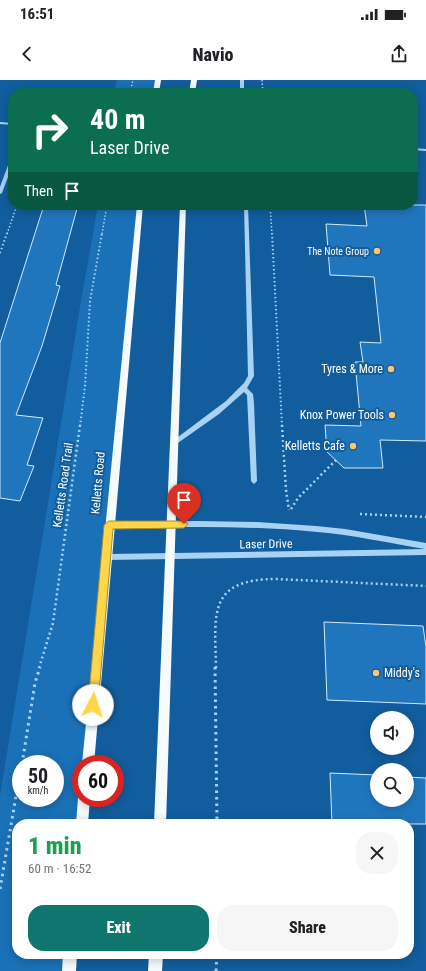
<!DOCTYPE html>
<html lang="en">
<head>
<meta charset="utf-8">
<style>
	:root { --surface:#fff; --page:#f6f6f6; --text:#202124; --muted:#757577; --accent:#0f766e }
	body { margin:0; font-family:"Roboto Condensed",sans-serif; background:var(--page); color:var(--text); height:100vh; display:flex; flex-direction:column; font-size:15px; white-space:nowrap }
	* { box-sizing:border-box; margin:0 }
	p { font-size:13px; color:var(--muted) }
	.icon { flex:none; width:22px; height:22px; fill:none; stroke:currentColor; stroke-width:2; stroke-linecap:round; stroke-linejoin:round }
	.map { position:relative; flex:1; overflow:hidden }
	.drawer { position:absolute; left:12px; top:739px; width:402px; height:140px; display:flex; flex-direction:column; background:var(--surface); border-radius:16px; box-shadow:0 2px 10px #0003 }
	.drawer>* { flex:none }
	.banner { position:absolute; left:8px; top:8px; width:410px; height:122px; border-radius:16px; box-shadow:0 2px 10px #0003; background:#0b6e4f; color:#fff; overflow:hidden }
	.controls { position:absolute; left:370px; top:631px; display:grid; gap:8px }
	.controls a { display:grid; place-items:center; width:44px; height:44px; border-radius:50%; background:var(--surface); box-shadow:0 2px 10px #0003; font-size:20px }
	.speed { position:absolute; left:12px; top:675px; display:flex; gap:8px; font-size:20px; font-weight:700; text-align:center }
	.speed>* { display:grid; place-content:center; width:52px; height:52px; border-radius:50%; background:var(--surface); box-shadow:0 2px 10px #0003; line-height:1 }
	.speed small { font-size:10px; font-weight:400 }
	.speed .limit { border:6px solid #d22; background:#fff; color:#111 }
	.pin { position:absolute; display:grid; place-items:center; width:34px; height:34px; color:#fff; margin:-41px -17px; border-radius:50% 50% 50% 0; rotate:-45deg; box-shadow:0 0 4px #0007 }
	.pin .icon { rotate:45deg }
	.me { position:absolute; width:44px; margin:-22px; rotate:5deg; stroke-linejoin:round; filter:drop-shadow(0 0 3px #0008) }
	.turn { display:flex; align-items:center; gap:14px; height:84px; padding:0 16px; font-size:18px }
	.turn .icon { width:52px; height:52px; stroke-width:2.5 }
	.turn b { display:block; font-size:28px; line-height:34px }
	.then { display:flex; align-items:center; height:38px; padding:0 16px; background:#0003; gap:8px; font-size:15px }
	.round { display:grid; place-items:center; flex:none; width:42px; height:42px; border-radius:16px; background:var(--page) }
	.head { display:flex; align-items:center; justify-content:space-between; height:68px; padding:0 16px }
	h1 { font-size:24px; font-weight:800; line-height:30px; color:#1e9e55 }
	.primary-button { display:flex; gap:8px; margin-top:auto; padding:8px 16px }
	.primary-button a { flex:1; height:46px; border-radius:16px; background:var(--accent); color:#fff; font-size:16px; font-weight:800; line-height:46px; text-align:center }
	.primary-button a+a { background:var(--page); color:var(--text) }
	.status { display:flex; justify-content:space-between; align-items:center; height:28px; padding:0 20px; background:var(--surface); direction:ltr }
	.status svg { height:11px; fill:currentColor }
	header { display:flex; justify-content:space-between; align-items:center; height:52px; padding:0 16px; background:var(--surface); font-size:18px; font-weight:800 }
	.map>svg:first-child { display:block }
</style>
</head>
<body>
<div class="status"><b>16:51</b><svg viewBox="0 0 49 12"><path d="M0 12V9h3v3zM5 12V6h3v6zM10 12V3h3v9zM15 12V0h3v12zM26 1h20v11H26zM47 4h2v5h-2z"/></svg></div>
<header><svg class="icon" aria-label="back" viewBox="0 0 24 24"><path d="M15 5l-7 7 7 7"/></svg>Navio<svg class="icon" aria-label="share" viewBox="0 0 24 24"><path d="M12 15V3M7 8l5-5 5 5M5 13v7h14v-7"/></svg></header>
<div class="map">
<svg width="426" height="891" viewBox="0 0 426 891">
	<rect width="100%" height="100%" fill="#125d9d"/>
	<g fill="#1a71b7" fill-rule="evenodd">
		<path d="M117,0H158L156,13H114Z"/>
		<path d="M98,125H140L88,684H81L82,744H17V874H70L69,891H0V716L81,221ZM21,684H55V718H21Z"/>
	</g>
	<g fill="#2076bc" stroke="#d0e9fe">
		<path d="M44,125H78L56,205L60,206L42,266L16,335L43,338L27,385L34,386L20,421L0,418V263Z"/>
		<path d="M364,125H426V361L380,360L383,388H344L327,372L325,345L361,346L355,282H363L360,262L381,263L374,197L330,195L326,144L367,146Z"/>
		<path d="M324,542L423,546L426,567V624L327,620Z"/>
		<path d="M330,693L377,695V720H407V697L426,698V744H332Z"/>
	</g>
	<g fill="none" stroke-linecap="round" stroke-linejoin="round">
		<g stroke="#a8d2f4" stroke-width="1.5" stroke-dasharray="1.5 2" stroke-linecap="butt">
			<path d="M262,0L263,13"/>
			<path d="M130,13L133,0"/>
			<path d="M270,125L272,154"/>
			<path d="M7,154L17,125"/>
			<path d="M102,154L107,125"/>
		</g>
		<g stroke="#a8d2f4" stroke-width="2" stroke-dasharray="1.5 2.5" stroke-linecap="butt">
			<path d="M272,153L282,346"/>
			<path d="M0,173L7,153"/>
			<path d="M80,346L85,306L90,221L102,153"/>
		</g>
		<g stroke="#a8d2f4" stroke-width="2.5" stroke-dasharray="2 3" stroke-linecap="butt">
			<path d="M282,345L286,410L289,430"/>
			<path d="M291,429L298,418L336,380"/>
			<path d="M360,434L426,437"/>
			<path d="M39,588L53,543L80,345"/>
			<path d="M216,588C215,534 207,499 277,499L426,506"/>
		</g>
		<g stroke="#a8d2f4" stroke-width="3" stroke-dasharray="2.5 4" stroke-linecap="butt">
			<path d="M215,587L217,744"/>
			<path d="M22,684L35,603L40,587"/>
			<path d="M0,809L21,687"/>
			<path d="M216,891L217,874"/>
		</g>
		<g fill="#a8d2f4" fill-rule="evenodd">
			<rect x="240" y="0" width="4" height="13"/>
			<path d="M0,42L13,43V45L0,44Z"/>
			<path d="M413,68L426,69V71L413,70Z"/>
			<path d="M11,77H13V84L2,113L0,114V107Z"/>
			<path d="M244,125H248L254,296L247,308L253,314L254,323L257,401L254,404L251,401L247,315L244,312L219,334L175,365H171L170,363L226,321L244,303L248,296Z"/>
			<path d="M198,441L257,442L316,446L345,449L426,463V475L107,480L104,479L103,477L104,475L107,474L425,469C389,463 353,455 317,452C248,445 178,447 109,448L107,447L106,445L107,443L109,442Z"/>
		</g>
		<g fill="#f5faff" fill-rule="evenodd">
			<path d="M155,0H161L159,13H153Z"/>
			<path d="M191,0H197L195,13H189Z"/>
			<path d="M137,125H143L94,684H82Z"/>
			<path d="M180,125H186L166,744H154Z"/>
			<path d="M81,713V718H90L88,744H76L78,718Z"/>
			<path d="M63,874H77L76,891H62Z"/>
			<path d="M149,874H163L162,891H148Z"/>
		</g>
	</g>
	<path fill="#ffd54a" stroke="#a68a30" d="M109,441H184L188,444L184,448L113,449L98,625L97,629L93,630L89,629L88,625L104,445Z"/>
	<g fill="#ffc56b" stroke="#125d9d" stroke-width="1.5">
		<circle cx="377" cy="171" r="4"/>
		<circle cx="391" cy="289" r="4"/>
		<circle cx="392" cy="335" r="4"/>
		<circle cx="353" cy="366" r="4"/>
		<circle cx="376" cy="593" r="4"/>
	</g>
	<g text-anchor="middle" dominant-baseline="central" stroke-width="4" stroke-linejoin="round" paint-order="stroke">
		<g font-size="10" fill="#fff" stroke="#125d9d" text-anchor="end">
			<text x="369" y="171">The Note Group</text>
		</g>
		<g font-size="12" fill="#fff" stroke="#125d9d" text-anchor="end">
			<text x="383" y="289">Tyres &amp; More</text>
			<text x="384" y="335">Knox Power Tools</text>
			<text x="345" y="366">Kelletts Cafe</text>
			<text x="384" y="593" text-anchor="start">Middy's</text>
		</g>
		<g font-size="12" fill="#fff" stroke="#125d9d">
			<text transform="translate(98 403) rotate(-85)">Kelletts Road</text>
			<text transform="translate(63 405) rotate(-82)">Kelletts Road Trail</text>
			<text transform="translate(266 464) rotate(-1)">Laser Drive</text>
		</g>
	</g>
</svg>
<div class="controls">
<a><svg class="icon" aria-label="sound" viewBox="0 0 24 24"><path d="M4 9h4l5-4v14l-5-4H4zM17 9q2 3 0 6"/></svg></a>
<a><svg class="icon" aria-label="search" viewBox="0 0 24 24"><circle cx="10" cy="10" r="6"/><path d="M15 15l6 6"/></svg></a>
</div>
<div class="speed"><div>50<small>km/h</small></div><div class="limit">60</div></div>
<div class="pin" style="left:184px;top:444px;background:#d93025"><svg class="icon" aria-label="arrive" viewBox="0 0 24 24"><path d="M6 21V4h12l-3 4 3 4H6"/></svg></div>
<svg class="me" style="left:93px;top:625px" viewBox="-20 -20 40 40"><circle r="19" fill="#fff"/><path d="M0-13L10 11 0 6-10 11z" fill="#ffd54a"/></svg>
<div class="banner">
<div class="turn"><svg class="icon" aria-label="right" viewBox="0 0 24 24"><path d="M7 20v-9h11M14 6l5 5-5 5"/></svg><div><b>40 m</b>Laser Drive</div></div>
<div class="then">Then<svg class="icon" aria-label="arrive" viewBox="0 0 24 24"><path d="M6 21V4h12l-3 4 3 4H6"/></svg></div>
</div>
<section class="drawer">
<div class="head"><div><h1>1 min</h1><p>60 m · 16:52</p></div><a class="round"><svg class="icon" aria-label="close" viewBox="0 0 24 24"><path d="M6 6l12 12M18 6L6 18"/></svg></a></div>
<div class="primary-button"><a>Exit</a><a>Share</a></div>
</section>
</div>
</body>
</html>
